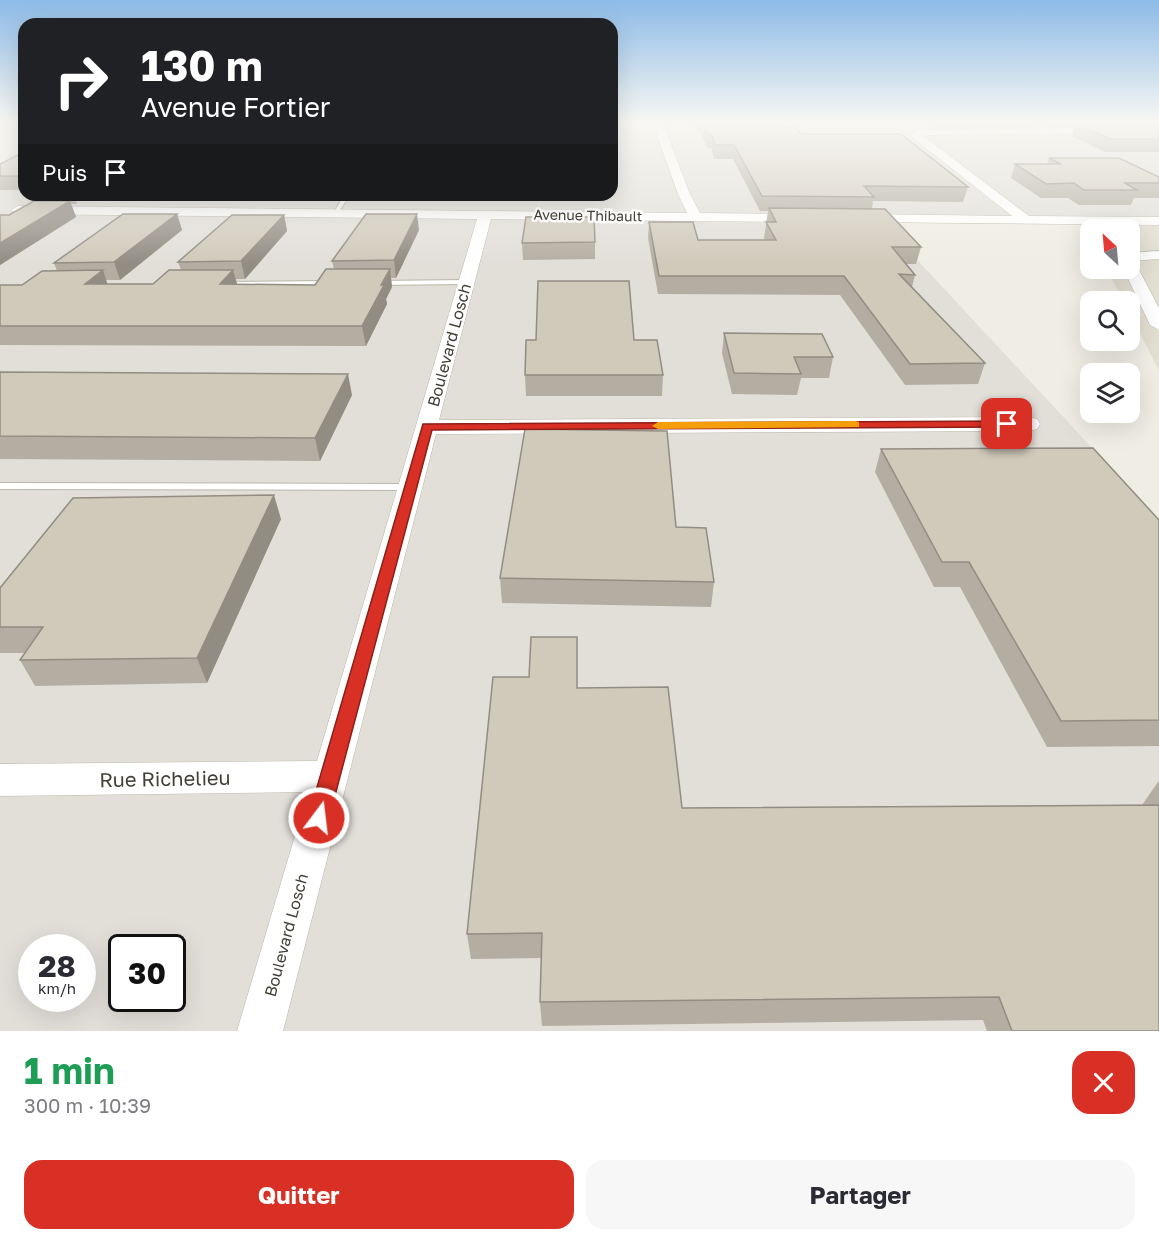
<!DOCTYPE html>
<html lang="fr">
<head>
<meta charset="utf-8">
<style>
	:root { --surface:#fff; --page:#f7f7f7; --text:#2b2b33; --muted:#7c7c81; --accent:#d93025 }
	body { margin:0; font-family:"Golos Text",sans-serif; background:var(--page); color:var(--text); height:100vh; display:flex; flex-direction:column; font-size:22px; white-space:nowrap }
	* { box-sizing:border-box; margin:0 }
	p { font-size:20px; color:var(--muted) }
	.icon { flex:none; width:33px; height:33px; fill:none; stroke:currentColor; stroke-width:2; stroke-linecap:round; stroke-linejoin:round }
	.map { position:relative; height:1031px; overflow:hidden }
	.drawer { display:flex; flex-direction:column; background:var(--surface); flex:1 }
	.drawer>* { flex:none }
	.guide { position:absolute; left:18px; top:18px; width:600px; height:183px; border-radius:18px; box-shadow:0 6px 24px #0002; background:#202124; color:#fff; overflow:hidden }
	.needle { width:39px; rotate:334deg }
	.controls { position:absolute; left:1080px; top:219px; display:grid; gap:12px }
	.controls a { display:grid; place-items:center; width:60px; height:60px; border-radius:12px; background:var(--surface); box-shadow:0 6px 24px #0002; font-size:30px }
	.speed { position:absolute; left:18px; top:934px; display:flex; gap:12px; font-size:30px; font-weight:700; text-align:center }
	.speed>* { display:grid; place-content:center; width:78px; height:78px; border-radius:50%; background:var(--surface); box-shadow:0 6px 24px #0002; line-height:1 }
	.speed small { font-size:15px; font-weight:400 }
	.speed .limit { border:3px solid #111; border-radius:9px; background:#fff; color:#111 }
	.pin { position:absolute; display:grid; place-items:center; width:51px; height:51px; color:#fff; margin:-26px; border-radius:12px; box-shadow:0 3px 9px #0006 }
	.me { position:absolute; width:66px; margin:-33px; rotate:15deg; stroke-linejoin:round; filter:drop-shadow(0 0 4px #0008) }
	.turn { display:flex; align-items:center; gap:21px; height:126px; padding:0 24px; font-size:27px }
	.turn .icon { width:78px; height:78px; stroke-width:2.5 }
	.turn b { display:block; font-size:42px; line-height:51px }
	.then { display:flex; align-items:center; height:57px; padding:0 24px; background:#0003; gap:12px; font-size:22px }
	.round { display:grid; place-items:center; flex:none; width:63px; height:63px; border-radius:18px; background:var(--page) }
	.summary { display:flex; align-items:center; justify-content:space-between; height:102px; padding:0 24px }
	h1 { font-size:36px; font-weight:700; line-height:45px; color:#1e9e55 }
	.button { display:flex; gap:12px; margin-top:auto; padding:12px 24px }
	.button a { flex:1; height:69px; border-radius:18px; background:var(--accent); color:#fff; font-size:24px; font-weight:700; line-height:69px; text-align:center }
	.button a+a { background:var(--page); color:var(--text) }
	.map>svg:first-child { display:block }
</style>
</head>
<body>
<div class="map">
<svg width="1159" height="1031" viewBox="0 0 1159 1031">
	<rect width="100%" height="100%" fill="#f0ede4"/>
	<path fill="#e3e0d2" d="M1084,224L1159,226V371L1130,313V302L1123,301L1107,269L1130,268V230H1090V237Z"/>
	<path fill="#e2dfd9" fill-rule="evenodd" d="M612,121H1159V221L883,223L1159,520V1031H0V171L24,160V195H612ZM32,948H82V999H32ZM122,948H172V999H122Z"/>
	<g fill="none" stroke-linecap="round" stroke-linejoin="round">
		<g stroke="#bab6a8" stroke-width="2">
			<g id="service">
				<path d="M1027,121H1032L1050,130L1046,131Z"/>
				<path d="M344,195H350L337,214H333Z"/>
				<path d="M467,280L471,282L470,284L375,285L371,283L375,281Z"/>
				<path d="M331,281H334V285L222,286L218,284L222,282Z"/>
				<path d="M0,483L410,484L416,487L410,490L0,489Z"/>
			</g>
		</g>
		<g stroke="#bab6a8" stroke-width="1">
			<g id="minor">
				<path d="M652,121H662L690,194L700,213L802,214L809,218L802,222L491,219L439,420L1029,417L1037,419L1040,424L1037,429L1029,431L436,434L283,1031H237L308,792L0,796V764L317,761L477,219L18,214L11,210L18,206L687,213L678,194Z"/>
				<path d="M1137,121H1148L1159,127V133L922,135L1029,216L1159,217V225L859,222L852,218L859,214L1012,216L912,137L911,135L916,130L1146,127Z"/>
				<path d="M1159,251V259L1130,261V253Z"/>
				<path d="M1130,263L1138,268L1159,308V330L1150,325L1123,268H1130Z"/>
			</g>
		</g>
		<use href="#service" fill="#fff" fill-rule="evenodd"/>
		<use href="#minor" fill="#fff" fill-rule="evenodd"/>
	</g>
	<g fill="#b3aea1">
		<path d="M694,121H780L786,128L801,134L968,187L963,202L873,201L872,209L921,247L916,264H906L915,275L912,287L985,363L978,384L905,385L840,295L658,294L648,238L649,222L698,240H765L764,238L768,211H760L733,159H714L711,148H708Z"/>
		<path d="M928,121H1140L1139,123H1154L1151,121H1159V152H1105L1072,136L1075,125L1046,126L1033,121L1031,126L936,127Z"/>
		<path d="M24,152V190H0V164Z"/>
		<path d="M1049,158L1159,177V198H1134L1131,205H1079L1068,198H1041L1011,178L1015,164H1047Z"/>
		<path d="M57,195H125L122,198H75L77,204H71L76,217L0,265V215H9L59,201Z"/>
		<path d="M177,214L182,230L120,280H106L107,284H153L181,270L178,262L284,215L287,231L245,279H236L237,284L315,285L334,269L332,261L419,230L396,278H391L392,287L386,299L387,304L366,346L0,345V285H22L57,271L54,263Z"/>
		<path d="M595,242V259L523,260L522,243Z"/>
		<path d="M724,333L833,357L829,378H801L797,395L732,394L722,353Z"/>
		<path d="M634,340L663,375L662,396H526L525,375Z"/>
		<path d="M0,372L352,395L320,461L0,459Z"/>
		<path d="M881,449L1159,520V746L1047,747L960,587H934L875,472Z"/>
		<path d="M281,519L207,683L35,686L20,660L25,653H0V588Z"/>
		<path d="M676,527L714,582L711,607L502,603L500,578Z"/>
		<path d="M577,688L682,808L1142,805L1158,782H1159V1031H987L983,1020L542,1026L540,1002L541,958L471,959L467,934Z"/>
	</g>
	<g fill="#928d83">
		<path d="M70,201L76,217L0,265V243Z"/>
		<path d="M177,214L182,230L120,280L114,262Z"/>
		<path d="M417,214L419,230L396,278L394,260Z"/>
		<path d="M284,215L287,231L245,279L241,261Z"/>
		<path d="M390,269L392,287L386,299L387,304L366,346L362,326Z"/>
		<path d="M103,270L109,289L85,284Z"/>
		<path d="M233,270L238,288L220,284Z"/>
		<path d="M348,374L352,395L320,461L315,438Z"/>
		<path d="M274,495L281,519L207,683L197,658Z"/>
	</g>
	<g fill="#d0cabb" stroke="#928d83" stroke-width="1.5">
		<path d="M701,121H780L786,128H796L801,134H901L968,187L864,186L874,197L762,196L734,145H715L712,135H709Z"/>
		<path d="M1159,123V139H1110L1076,124Z"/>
		<path d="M24,152V176H0V164Z"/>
		<path d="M1049,158H1119L1159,177V183H1125L1137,190H1084L1074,183L1046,184L1015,164H1061Z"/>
		<path d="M34,201H70L0,243V215H9Z"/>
		<path d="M769,208L885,209L921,247H892L915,275L899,274L985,363L910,364L844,276H659L649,222H693L698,240H776L766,222H776Z"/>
		<path d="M123,214H177L114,262L54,263Z"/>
		<path d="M366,214H417L394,260L332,261Z"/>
		<path d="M232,215H284L241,261L178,262Z"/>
		<path d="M526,217H594L595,242L522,243Z"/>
		<path d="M326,269H390L381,285H384L362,326H0V285H22L42,271L103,270L85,284H153L169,270H233L220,284L315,285Z"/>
		<path d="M538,281H629L634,340H657L663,375H525L526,340H536Z"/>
		<path d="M724,333L822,334L833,357H794L801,374L734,373Z"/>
		<path d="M0,372L348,374L315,438L0,436Z"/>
		<path d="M525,429L667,431L676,527L706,528L714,582L500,578Z"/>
		<path d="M1093,448L1159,520V720L1061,721L969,562H942L881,449Z"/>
		<path d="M274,495L197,658L20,660L43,627H0V588L73,498Z"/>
		<path d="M531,637H577V688L668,687L682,808L1159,805V1031H1012L999,997L540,1002L542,933L467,934L493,677H529Z"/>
	</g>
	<linearGradient id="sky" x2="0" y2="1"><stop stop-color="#8dbae7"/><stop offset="0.46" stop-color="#f8f7f3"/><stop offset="1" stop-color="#f8f7f3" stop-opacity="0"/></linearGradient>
	<rect width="1159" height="265" fill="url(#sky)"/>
	<path fill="#d93025" stroke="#8d1f18" stroke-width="1.5" d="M1007,421L1012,424L1011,427L432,430L329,818L326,825L319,827L311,825L308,818L423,424Z"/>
	<path fill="#f59e0b" d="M855,421L859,422V427L658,429L652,426L658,422Z"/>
	<g text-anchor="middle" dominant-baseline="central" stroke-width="5" stroke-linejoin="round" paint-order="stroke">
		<g font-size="14" fill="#413e35" stroke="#fff">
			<text transform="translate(588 215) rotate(1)">Avenue Thibault</text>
		</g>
		<g font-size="16" fill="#413e35" stroke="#fff">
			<text transform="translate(449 345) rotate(-75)">Boulevard Losch</text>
			<text transform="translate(286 935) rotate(-75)">Boulevard Losch</text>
		</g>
		<g font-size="20" fill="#413e35" stroke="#fff">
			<text transform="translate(165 778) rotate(-1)">Rue Richelieu</text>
		</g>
	</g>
</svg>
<div class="controls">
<a><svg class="needle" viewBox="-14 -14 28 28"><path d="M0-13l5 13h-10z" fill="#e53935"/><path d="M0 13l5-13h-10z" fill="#7c7c81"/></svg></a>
<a><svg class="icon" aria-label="search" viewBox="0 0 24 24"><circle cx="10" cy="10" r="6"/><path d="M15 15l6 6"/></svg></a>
<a><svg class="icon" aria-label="layers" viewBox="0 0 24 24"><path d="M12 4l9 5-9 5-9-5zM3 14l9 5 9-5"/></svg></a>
</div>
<div class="speed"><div>28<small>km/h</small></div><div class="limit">30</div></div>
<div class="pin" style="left:1007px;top:424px;background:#d93025"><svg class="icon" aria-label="arrive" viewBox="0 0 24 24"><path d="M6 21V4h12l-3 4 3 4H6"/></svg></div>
<svg class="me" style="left:319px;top:818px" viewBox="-20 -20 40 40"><circle r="17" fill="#d93025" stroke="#fff" stroke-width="3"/><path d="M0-11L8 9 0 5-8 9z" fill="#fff"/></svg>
<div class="guide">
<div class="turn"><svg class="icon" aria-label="right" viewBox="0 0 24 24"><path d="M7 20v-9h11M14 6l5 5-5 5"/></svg><div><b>130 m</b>Avenue Fortier</div></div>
<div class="then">Puis<svg class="icon" aria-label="arrive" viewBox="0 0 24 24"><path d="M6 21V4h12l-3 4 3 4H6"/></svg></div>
</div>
</div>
<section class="drawer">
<div class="summary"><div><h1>1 min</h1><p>300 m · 10:39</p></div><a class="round" style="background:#d93025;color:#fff"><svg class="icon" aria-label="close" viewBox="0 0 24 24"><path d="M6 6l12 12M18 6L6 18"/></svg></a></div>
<div class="button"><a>Quitter</a><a>Partager</a></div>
</section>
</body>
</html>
